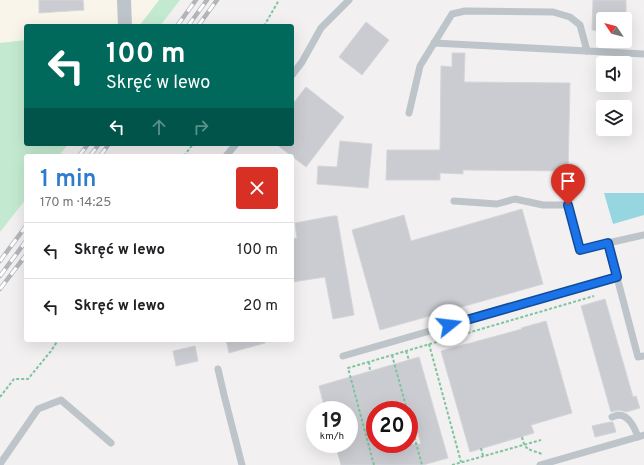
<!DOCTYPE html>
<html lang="pl">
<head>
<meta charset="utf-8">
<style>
	:root { --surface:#fff; --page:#f6f6f6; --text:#202124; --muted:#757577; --line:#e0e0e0; --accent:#2f7ccc }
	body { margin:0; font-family:Overpass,sans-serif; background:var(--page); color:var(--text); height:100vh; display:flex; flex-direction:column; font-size:15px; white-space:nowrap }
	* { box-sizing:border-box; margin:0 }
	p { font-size:13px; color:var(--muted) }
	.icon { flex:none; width:22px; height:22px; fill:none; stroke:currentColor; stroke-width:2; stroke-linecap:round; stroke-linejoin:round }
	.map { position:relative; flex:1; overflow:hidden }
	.sheet { position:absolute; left:24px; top:154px; width:270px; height:188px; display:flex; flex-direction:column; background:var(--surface); border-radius:4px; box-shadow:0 4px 16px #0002 }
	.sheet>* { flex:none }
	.top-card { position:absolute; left:24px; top:24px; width:270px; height:122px; border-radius:4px; box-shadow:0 4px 16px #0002; background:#00695c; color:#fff; overflow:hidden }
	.needle { width:26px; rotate:305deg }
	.controls { position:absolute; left:596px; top:12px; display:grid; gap:8px }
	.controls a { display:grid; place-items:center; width:36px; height:36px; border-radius:4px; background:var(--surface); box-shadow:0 4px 16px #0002; font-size:20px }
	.speed { position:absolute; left:306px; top:401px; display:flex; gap:8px; font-size:20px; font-weight:700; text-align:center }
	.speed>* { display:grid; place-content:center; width:52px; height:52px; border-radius:50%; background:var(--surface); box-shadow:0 4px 16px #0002; line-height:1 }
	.speed small { font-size:10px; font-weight:400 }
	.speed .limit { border:6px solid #d22; background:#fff; color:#111 }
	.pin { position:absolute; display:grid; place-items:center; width:34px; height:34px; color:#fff; margin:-41px -17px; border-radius:50% 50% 50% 0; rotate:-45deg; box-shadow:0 0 4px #0007 }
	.pin .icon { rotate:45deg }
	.me { position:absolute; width:44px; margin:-22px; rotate:74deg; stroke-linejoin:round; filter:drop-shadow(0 0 3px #0008) }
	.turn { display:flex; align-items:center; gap:14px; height:84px; padding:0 16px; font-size:18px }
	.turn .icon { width:52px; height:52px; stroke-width:2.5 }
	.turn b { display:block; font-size:28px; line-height:34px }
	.lanes { display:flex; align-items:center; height:38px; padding:0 16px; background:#0003; justify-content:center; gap:20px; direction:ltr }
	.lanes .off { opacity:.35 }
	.round { display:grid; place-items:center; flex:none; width:42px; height:42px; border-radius:4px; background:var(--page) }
	.head { display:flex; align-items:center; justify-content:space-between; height:68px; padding:0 16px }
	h1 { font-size:24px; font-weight:600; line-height:30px; color:var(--accent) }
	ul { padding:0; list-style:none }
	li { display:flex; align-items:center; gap:12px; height:56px; padding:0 16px; border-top:1px solid var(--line) }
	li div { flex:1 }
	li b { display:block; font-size:15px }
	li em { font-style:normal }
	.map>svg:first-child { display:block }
</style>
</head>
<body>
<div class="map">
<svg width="644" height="465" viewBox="0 0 644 465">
	<rect width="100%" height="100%" fill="#f2f0f0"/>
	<path fill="#faf5eb" d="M0,0H159L140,25L26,26V40L0,43Z"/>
	<g fill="#c3ead0">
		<path d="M159,0H180L160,26H137L140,25Z"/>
		<path d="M26,40V144H68L59,156H26V199L0,232V43Z"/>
	</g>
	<path fill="#96d6e1" d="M604,193H644V215L613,224Z"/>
	<g fill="#cbccd1" stroke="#d4d6da" fill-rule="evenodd">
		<path d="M39,0H83L84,10L39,13Z"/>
		<path d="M593,0H626V19H603V31L592,30Z"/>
		<path d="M366,22L389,40L362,75L339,57Z"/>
		<path d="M452,53H465L464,82L570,83L568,171L463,170V174L440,173V180H386L387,150H440L441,66L452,67Z"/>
		<path d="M306,87L344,117L306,167L276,144H292V105Z"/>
		<path d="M340,141L372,144L368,188L317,184L318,166L337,167Z"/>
		<path d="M522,209L543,284L380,330L352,230L404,215L411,241Z"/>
		<path d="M333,216H337L354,315L333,319L325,277L292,282V239L297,238L295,223Z"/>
		<path d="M605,299L633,397L636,396L640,408L626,412L619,410L611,412L581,306Z"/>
		<path d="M546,321L572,413L531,425L534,433L470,452L441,351L522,329L521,328Z"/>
		<path d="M226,340H265V343L229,353Z"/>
		<path d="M195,346L198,361L176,366L173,351Z"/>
		<path d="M419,357L448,458L423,465H341L335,444H349V410H325L319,386ZM375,410H412L421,444H375Z"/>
		<path d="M610,422H613L616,432L595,437L592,426Z"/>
	</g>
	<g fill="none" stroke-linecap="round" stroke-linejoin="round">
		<g stroke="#7fc49e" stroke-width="2" stroke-dasharray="3 2" stroke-linecap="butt">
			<path d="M264,26L279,0"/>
			<path d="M184,156L193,144"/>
			<path d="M429,344L461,462"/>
			<path d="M406,351L409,360"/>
			<path d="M392,355L407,410"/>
			<path d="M369,362L370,371"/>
			<path d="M0,397L14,379H28L51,351L58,340"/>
			<path d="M409,418L422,465"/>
			<path d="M522,437C525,451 529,449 542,454"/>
			<path d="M481,448L483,456"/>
			<path d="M374,465L348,368L594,296"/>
			<path d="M452,465L541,440"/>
		</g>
		<g stroke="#bdc4ca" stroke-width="7">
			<path d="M434,43L644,54"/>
			<path d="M292,75L302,62L321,28L349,0"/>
			<path d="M409,113L420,66L452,14L465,11L553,12L570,17L580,25L587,51"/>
			<path d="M226,156L236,144"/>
			<path d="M454,201L497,204L515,199L543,205H568L580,250L608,243"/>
			<path d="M644,235L608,243L638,357L644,356"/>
			<path d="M343,356L617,277"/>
			<path d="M218,369L224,395L242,465"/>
			<path d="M612,417C615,416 617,415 619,415C630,416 635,429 638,437"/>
			<path d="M0,464L38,409L61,400L111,443"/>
			<path d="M540,465L644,435"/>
		</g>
		<path stroke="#bdc4ca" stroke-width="14" d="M124,0L125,26"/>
		<g stroke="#b2b5b9" stroke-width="4.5">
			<g id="rail">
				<path d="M177,26L196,0"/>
				<path d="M188,26L207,0"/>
				<path d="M198,26L217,0"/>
				<path d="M79,156L88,144"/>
				<path d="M90,156L99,144"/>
				<path d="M100,156L109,144"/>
				<path d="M0,261L26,226"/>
				<path d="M0,276L26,241"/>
				<path d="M0,289L26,255"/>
			</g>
		</g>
		<use href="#rail" stroke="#fff" stroke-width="3" stroke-dasharray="9" stroke-linecap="butt"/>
	</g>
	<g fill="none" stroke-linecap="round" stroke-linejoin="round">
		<g stroke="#114b97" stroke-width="10">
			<path id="route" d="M449,325L617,277L608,243L580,250L568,205"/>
		</g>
		<use href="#route" stroke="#1a73e8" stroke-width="7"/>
	</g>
</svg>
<div class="controls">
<a><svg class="needle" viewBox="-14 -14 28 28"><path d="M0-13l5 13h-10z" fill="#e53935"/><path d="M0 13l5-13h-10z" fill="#757577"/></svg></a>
<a><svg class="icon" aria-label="sound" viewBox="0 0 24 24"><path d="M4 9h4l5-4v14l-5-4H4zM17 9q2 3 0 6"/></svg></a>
<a><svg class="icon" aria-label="layers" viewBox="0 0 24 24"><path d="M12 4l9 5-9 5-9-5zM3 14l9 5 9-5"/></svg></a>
</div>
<div class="speed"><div>19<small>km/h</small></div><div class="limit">20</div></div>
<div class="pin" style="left:568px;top:205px;background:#d93025"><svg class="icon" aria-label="arrive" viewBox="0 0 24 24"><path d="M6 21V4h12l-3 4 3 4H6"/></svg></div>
<svg class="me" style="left:449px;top:325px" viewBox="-20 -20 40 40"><circle r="19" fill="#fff"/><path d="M0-13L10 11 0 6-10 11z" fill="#1a73e8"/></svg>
<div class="top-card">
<div class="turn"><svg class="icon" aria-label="left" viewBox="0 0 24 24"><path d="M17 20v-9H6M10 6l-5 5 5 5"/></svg><div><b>100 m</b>Skręć w lewo</div></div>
<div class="lanes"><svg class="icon" aria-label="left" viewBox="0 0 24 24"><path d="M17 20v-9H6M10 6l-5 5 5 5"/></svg><svg class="icon off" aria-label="ahead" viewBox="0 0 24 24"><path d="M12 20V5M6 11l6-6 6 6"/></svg><svg class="icon off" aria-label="right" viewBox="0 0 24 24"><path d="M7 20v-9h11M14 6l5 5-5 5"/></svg></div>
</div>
<section class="sheet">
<div class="head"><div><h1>1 min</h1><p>170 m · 14:25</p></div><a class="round" style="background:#d93025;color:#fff"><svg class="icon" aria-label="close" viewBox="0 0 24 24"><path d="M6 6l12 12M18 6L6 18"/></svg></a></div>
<ul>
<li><svg class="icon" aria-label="left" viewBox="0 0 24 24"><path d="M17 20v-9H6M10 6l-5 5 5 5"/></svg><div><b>Skręć w lewo</b></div><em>100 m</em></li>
<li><svg class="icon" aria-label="left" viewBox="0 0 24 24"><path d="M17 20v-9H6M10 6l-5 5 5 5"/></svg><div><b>Skręć w lewo</b></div><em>20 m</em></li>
</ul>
</section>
</div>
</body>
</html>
